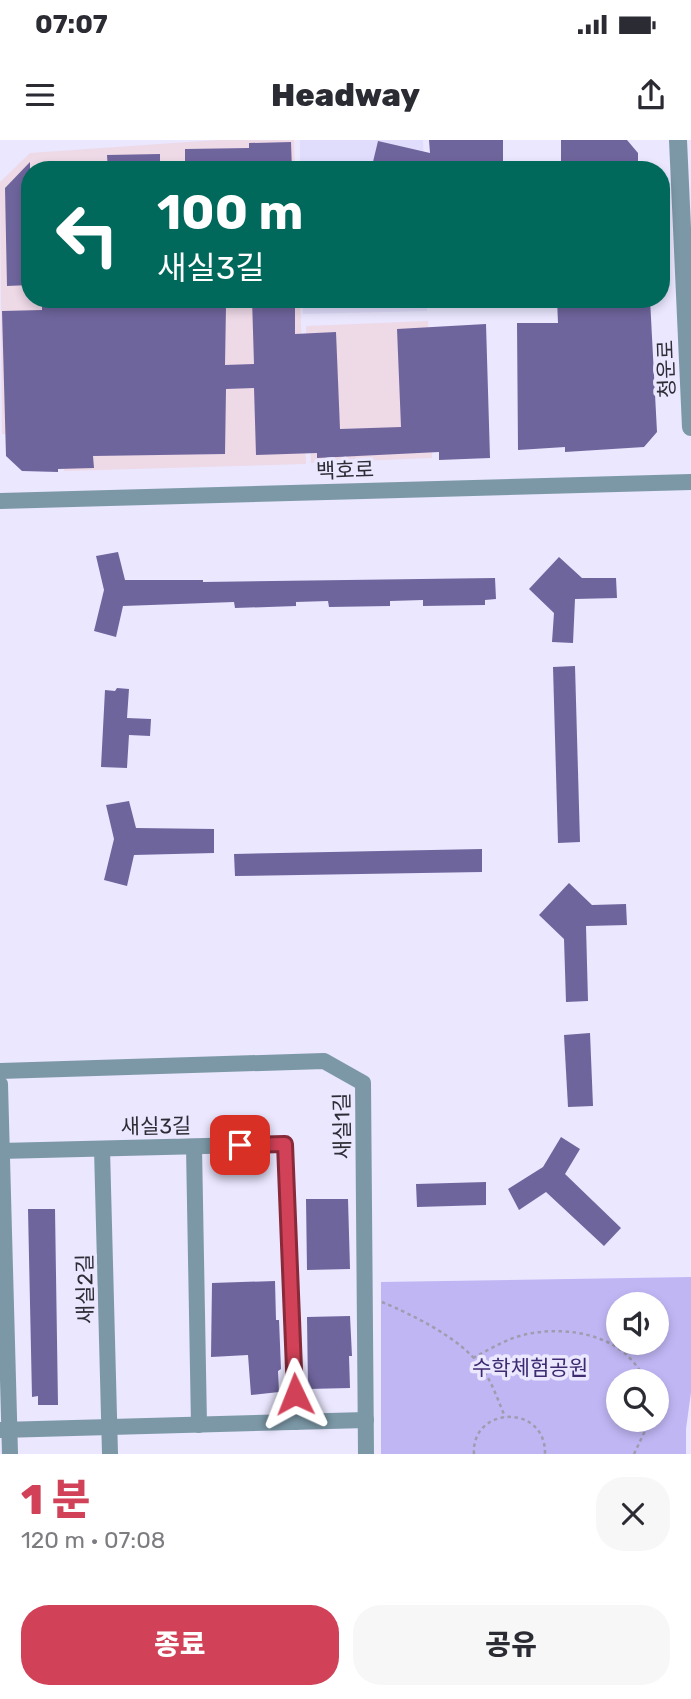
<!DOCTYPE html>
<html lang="ko">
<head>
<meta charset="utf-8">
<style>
	:root { --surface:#fff; --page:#f7f7f7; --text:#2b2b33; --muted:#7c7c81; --accent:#d14157 }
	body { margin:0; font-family:Rubik,"Noto Sans KR",sans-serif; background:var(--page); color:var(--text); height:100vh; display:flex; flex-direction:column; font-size:26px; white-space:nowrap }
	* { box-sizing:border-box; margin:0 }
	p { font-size:23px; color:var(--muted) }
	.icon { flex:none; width:38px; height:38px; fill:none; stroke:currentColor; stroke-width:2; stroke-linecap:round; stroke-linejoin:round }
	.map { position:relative; height:1314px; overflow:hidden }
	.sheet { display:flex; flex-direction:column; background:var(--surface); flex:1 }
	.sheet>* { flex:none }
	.hud { position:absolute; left:21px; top:21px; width:649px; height:147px; border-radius:28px; box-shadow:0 4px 10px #0003; background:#00695c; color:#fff; overflow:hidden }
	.tools { position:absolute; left:606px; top:1152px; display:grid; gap:14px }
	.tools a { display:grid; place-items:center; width:63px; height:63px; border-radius:50%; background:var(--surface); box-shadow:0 4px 10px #0003; font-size:35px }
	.pin { position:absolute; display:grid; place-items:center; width:60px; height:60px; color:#fff; margin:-30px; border-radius:14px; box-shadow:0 4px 10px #0006 }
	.me { position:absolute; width:77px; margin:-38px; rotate:358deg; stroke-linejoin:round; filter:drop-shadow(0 0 5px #0008) }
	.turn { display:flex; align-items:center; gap:24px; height:147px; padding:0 21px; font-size:32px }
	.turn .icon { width:91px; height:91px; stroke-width:2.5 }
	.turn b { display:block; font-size:49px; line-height:60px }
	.round { display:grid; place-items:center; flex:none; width:74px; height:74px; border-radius:28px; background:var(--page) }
	.overview { display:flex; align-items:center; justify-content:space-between; height:119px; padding:0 21px }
	h1 { font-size:42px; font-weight:800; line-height:52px; color:var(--accent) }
	.cta { display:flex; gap:14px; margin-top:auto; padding:14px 21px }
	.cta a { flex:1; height:80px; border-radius:28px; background:var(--accent); color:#fff; font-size:28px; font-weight:800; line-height:80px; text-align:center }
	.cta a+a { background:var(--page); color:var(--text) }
	.status { display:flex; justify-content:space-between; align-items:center; height:49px; padding:0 35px; background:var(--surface); direction:ltr }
	.status svg { height:19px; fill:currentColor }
	header { display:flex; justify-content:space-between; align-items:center; height:91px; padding:0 21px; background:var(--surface); font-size:32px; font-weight:800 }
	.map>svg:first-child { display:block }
</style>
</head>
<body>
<div class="status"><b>07:07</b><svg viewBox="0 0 49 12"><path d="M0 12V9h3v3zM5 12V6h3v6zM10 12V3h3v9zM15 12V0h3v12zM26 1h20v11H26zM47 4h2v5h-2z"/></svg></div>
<header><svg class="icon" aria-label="menu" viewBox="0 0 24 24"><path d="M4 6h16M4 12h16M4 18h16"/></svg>Headway<svg class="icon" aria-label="share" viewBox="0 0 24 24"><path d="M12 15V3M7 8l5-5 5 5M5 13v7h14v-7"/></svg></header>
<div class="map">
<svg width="691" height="1314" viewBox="0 0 691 1314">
	<rect width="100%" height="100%" fill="#eae7ff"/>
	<g fill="#eed9e7">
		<path d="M217,0H294L295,30H30V159H300L306,324L64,331L65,296L2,294L0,42L30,13Z"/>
		<path d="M428,181L432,318L311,323L306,186Z"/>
	</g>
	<g fill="#e0dcfc">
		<path d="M300,0H423L424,30H300Z"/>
		<path d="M303,159H427V171L303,174Z"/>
	</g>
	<path fill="#c0b6f4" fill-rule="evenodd" d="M691,1137V1252L686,1289V1314H381V1142ZM618,1164H656V1202H618ZM618,1241H656V1279H618Z"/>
	<g fill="#6f659d">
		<path d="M429,0H503V30H371L378,1L430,13Z"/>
		<path d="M561,0H627L638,13V30H561Z"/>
		<path d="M291,2L292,30H185V9L249,8V3Z"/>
		<path d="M160,14V30H108L107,15Z"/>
		<path d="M30,22V145L7,146L5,48Z"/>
		<path d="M42,159H79V167L226,166L225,225L254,224L252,159H295V194L336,192L340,289L401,287L397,189L486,184L490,318L439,320V312L317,318V313L256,315L254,248L226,249L225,314L93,316L94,328L58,329V332L22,331L6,316L2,171L42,170Z"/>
		<path d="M557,159H650L657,292L644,307L565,312V307L518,310L517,183H558Z"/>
		<path d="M118,412L125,440H203V442L495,438L496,459L485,460V465L423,466V460L390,461V466L329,467L328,461L296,462V466L235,468L234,462L123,466L116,497L94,491L104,450L96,416Z"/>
		<path d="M559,417L582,438H616L617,458L575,459L573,503L552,502L554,473L529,449Z"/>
		<path d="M575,526L580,702L558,703L553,527Z"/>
		<path d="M117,548L129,549L127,578L151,579L150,596L129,595L127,628L101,627L105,550L115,551Z"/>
		<path d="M129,661L136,688L214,689V713L134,715L127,746L104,740L114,699L106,665Z"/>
		<path d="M482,709V732L235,736L234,714Z"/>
		<path d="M569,743L592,765L626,764L627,785L586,786L588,861L566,862L564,799L539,775Z"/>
		<path d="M590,893L593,966L568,967L564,895Z"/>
		<path d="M561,997L580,1009L565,1034L621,1088L604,1106L546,1052L519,1070L508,1049L543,1027Z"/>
		<path d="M486,1042V1065L417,1067L416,1044Z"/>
		<path d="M306,1059H348L350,1129L307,1130Z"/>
		<path d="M28,1069H55L58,1265H38V1256L32,1257Z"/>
		<path d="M275,1141L276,1180H279L281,1229L278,1231L279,1252L251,1255L248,1215L211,1217L212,1143Z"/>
		<path d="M350,1176L352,1216H349L350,1248L308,1249L307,1177Z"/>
	</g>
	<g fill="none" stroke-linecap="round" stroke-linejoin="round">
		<g stroke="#9f9cae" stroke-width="2.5" stroke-dasharray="3.5 3.5" stroke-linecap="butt">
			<path d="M382,1162C413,1175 462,1199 481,1227C492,1242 498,1260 505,1277"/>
			<path d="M473,1218C492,1208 511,1196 533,1193C576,1186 627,1198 645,1241"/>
			<path d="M474,1314C471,1266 546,1263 545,1314"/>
			<path d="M634,1314L644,1293L647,1279"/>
		</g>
		<g stroke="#7c98a7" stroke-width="16">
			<path d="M0,361L691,342"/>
			<path d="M0,931L324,921L363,943L366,1314"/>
			<path d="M0,944L10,1314"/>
			<path d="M194,1007L199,1285"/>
			<path d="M102,1009L110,1314"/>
			<path d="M0,1011L285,1004L296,1282"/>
			<path d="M1,1290L366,1280"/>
		</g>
		<path stroke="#7c98a7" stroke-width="18" d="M678,0L691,287"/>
	</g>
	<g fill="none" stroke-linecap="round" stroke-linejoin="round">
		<g stroke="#882a39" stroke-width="18">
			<path id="route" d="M240,1005L285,1004L295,1254"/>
		</g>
		<use href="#route" stroke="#d14157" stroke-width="12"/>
	</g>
	<g text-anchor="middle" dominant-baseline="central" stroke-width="7" stroke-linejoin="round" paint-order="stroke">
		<g font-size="21" fill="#2e2d36" stroke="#eae7ff">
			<text transform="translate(666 229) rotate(-92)">청운로</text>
			<text transform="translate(345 330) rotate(-2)">백호로</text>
			<text transform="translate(156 986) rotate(-1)">새실3길</text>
			<text transform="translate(342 986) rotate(-91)">새실1길</text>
			<text transform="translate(85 1149) rotate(-91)">새실2길</text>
		</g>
		<g font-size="21" fill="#3d2a71" stroke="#eae7ff">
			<text x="530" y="1227">수학체험공원</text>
		</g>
	</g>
</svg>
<div class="tools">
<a><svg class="icon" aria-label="sound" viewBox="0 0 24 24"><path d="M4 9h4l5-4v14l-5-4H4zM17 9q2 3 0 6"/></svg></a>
<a><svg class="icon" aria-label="search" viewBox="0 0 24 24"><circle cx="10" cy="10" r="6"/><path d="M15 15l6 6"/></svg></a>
</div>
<div class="pin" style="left:240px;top:1005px;background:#d93025"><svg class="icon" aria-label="arrive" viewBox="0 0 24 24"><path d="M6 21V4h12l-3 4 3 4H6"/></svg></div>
<svg class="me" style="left:295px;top:1254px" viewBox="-20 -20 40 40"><path d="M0-17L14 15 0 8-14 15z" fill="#d14157" stroke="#fff" stroke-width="4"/></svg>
<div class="hud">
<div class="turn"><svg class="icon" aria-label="left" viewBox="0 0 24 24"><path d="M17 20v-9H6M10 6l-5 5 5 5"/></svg><div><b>100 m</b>새실3길</div></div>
</div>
</div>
<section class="sheet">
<div class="overview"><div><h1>1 분</h1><p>120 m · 07:08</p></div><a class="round"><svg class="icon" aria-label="close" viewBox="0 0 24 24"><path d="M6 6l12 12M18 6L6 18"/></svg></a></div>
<div class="cta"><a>종료</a><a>공유</a></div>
</section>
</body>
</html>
